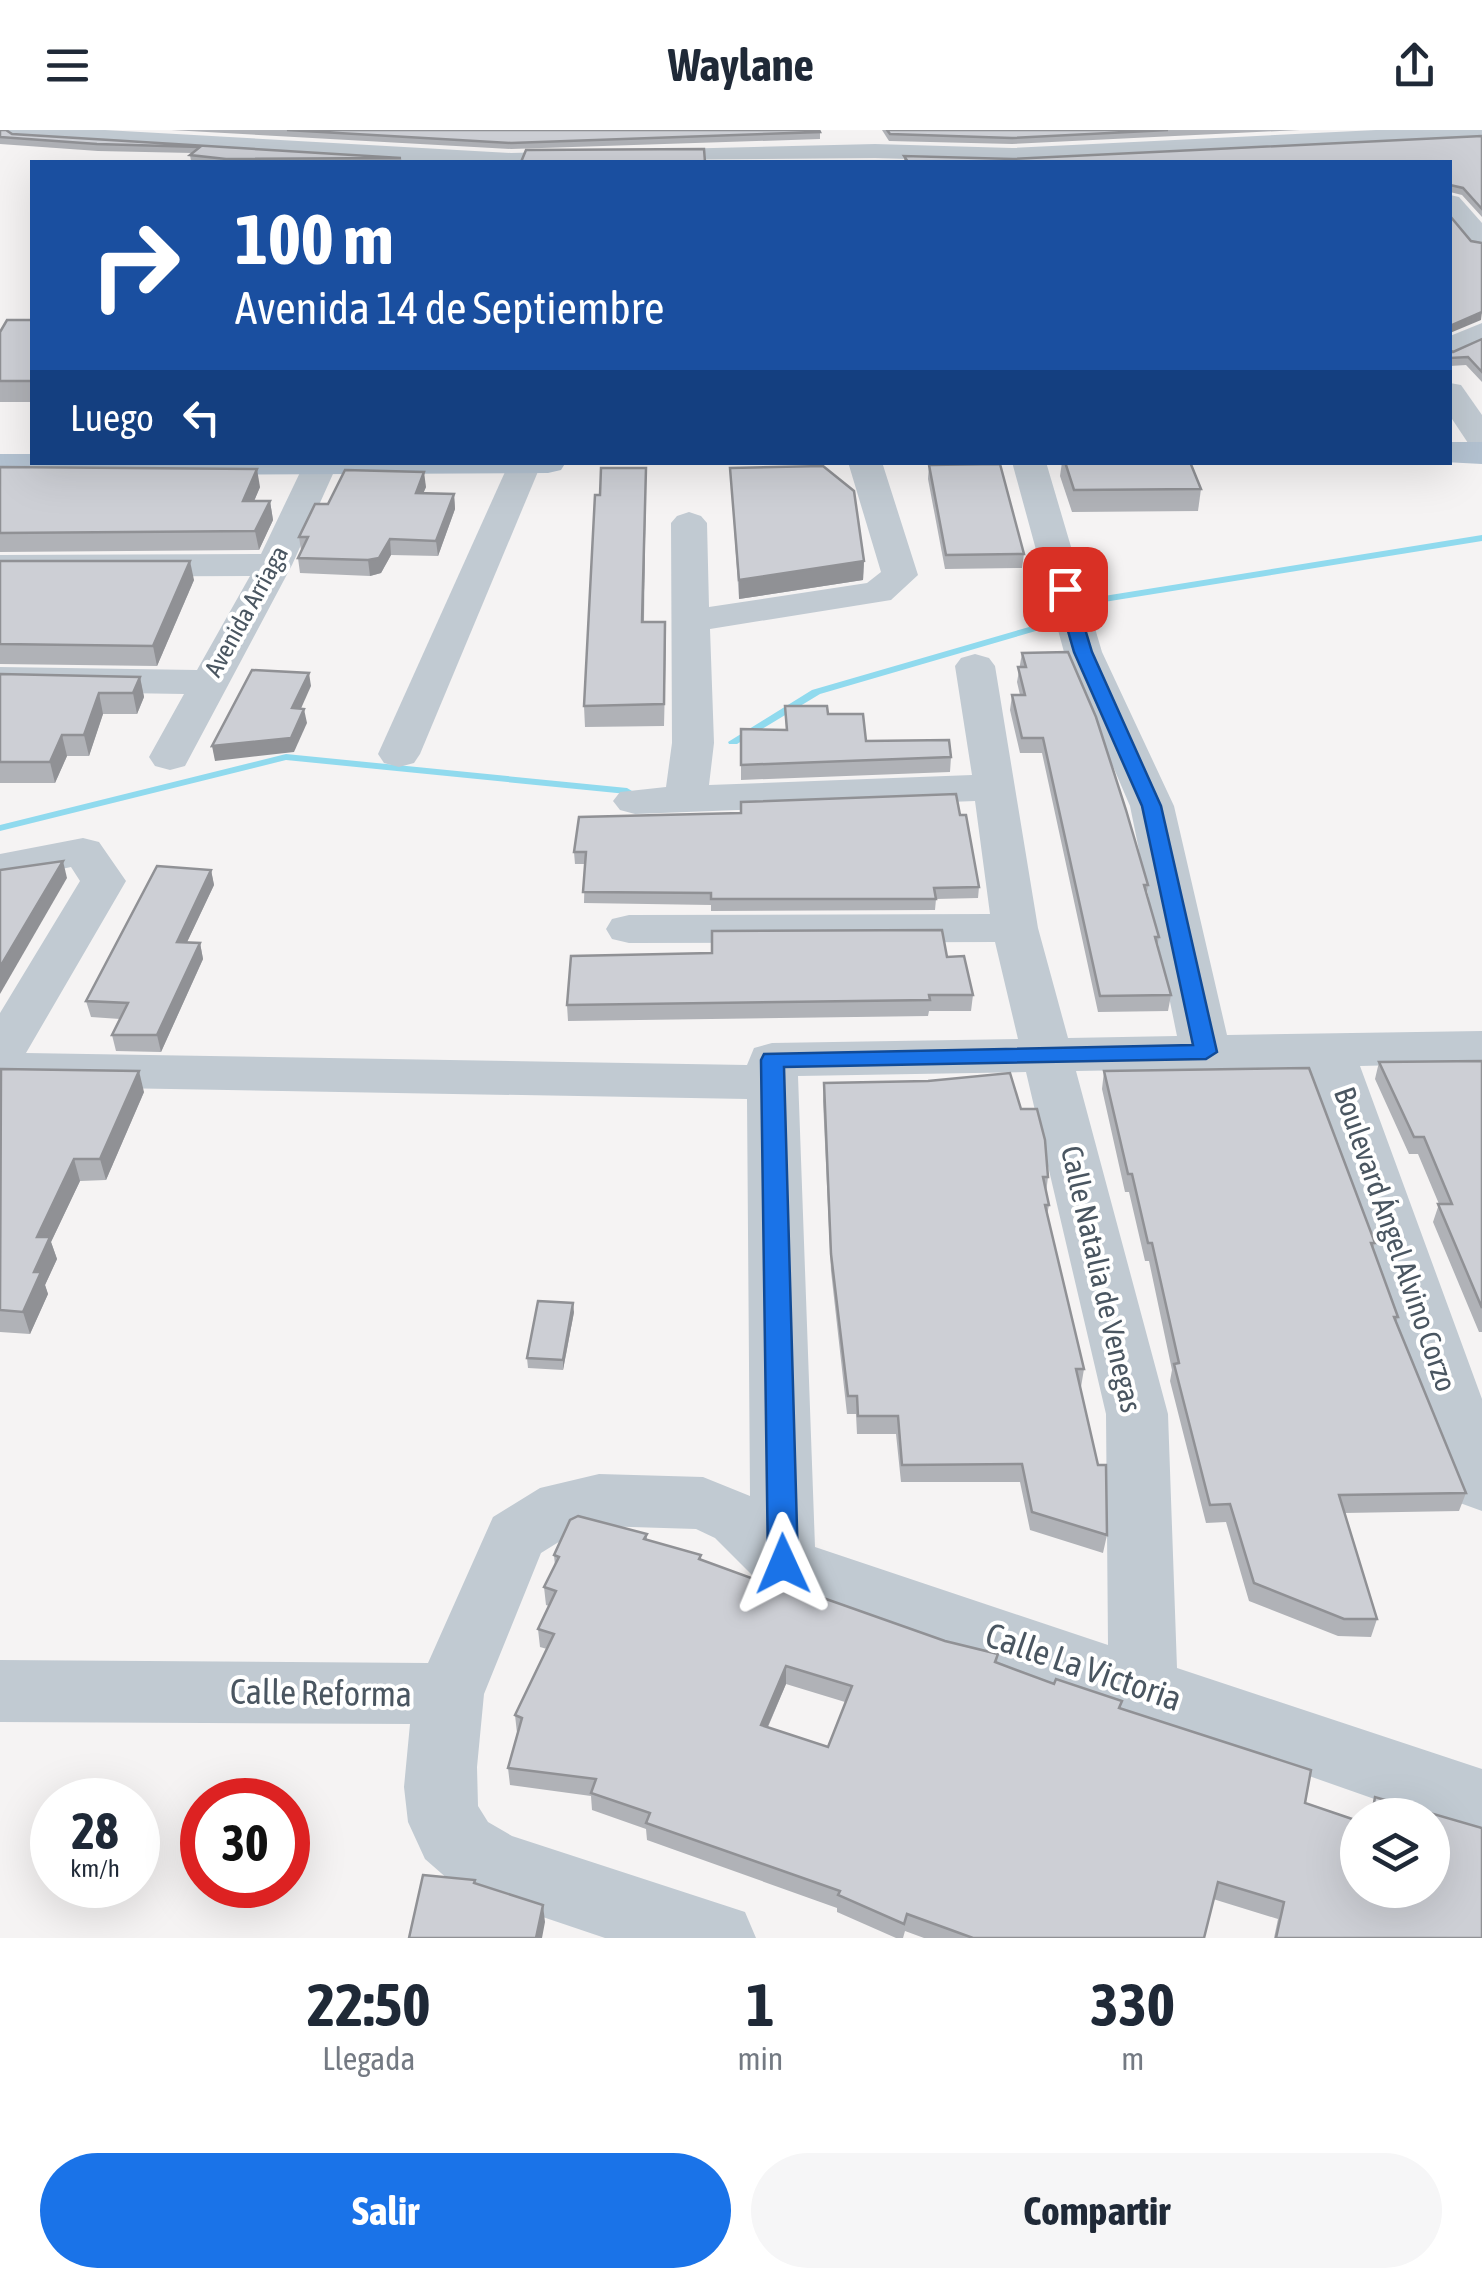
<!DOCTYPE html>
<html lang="es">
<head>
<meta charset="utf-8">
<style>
	:root { --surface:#fff; --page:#f6f6f7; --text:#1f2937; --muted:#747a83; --accent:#1a73e8 }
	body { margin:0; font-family:"Asap Condensed",sans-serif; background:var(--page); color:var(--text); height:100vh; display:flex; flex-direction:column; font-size:38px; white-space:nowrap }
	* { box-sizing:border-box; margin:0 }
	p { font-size:32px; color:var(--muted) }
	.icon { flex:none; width:55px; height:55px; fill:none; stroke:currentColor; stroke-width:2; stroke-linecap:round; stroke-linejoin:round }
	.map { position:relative; height:1808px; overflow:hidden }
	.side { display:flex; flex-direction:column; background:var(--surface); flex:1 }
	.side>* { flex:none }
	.top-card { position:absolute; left:30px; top:30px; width:1422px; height:305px; border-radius:0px; box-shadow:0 10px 40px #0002; background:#1a4fa0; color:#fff; overflow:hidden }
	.controls { position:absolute; left:1340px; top:1668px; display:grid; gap:20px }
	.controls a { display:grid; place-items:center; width:110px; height:110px; border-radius:50%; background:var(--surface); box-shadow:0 10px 40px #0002; font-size:50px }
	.speed { position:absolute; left:30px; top:1648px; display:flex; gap:20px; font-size:50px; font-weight:700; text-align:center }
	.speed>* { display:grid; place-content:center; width:130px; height:130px; border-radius:50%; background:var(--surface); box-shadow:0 10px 40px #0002; line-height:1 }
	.speed small { font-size:25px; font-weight:400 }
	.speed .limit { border:15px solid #d22; background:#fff; color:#111 }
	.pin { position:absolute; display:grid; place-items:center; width:85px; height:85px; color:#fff; margin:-42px; border-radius:20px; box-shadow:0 5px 15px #0006 }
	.me { position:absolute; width:110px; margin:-55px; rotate:359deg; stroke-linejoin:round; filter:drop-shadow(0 0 8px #0008) }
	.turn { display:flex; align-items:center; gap:35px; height:210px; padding:0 40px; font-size:45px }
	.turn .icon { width:130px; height:130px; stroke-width:2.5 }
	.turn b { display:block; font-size:70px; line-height:85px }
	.then { display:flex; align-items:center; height:95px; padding:0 40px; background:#0003; gap:20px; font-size:38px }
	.eta { display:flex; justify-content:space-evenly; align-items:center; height:170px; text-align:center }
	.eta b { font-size:60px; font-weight:700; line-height:70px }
	.button { display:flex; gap:20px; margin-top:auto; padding:20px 40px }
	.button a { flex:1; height:115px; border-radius:60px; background:var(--accent); color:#fff; font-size:40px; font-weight:700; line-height:115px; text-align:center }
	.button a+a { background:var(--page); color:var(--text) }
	header { display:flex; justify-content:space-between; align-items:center; height:130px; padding:0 40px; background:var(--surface); font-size:45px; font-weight:700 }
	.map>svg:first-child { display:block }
</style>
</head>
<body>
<header><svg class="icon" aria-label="menu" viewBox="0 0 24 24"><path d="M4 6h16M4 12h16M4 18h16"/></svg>Waylane<svg class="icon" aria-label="share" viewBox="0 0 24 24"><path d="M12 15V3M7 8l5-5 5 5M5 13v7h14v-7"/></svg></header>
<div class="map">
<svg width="1482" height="1808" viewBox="0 0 1482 1808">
	<rect width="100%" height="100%" fill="#f5f3f3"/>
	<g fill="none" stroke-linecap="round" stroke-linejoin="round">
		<g fill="#90daee" fill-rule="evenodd">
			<path d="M1482,405V411L1104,472L1099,469L1104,466Z"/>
			<path d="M1043,493L1048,496L1046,498L820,564L737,614H729L728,612L812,560Z"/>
			<path d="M286,624L627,658L632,661L627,664L286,630L0,701V695Z"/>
		</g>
		<g fill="#c1cad2" fill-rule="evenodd">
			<path d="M2,0H105L511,23L875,14L1012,18L1376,0H1482V9L1012,32L875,28L414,32L14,7Z"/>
			<path d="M1450,65L1459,67L1482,93V118L1472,116L1450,89Z"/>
			<path d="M1482,193V213L1450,226V206Z"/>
			<path d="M1450,253L1461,255L1482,285V319L1470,316L1450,286Z"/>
			<path d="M305,332L337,335L292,435L185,636L170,640L155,636L149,627L184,564L0,561V537L197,540L250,446L0,447V425L261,424Z"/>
			<path d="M542,332L420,624L414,633L399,637L384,633L378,624L509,333Z"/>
			<path d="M848,332H882L918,445L891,470L710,499L714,613L709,655L972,645L955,536L961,528L975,524L989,528L995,536L1038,798L1068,908L1177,906L1130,676L1064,522L1012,332H1046L1102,522L1174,676L1227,905L1482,901V933L1360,936L1482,1269V1381L1460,1373L1450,1355L1309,937L1076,941L1168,1284L1177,1538L1482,1639V1707L1432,1689V1685H1420L760,1453L715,1408L696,1399L599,1396L578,1400L541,1423L484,1564L477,1637L478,1676L488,1692L512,1706L745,1782L756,1808H605L504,1774L449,1750L425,1729L408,1692L404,1657L410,1594L0,1592V1530L428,1533L493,1387L540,1358L599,1344L703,1347L750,1366L747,969L0,956V883L80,751L71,737L0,752V724L83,708L99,712L126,751L26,923L747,935L754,918L772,913L1018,909L995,812L629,813L612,809L606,799L612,789L629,785L990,784L975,671L635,684L620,680L613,671L620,662L666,657L672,613L671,393L677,386L689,382L701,386L707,393L709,477L867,453L881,442ZM1026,942L1106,1284L1108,1515L815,1417L798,946Z"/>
		</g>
		<g fill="#b3c2d1" fill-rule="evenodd">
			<path d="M1450,312H1482V334L1444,332H1450Z"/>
			<path d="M0,324H32V332H566L561,340L548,343L0,346Z"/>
		</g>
	</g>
	<g fill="#b0b2b7" fill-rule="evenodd">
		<path d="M0,0L12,4L401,28L402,32H202L191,31L190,25L192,23L98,21L0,14Z"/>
		<path d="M171,0H819L820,2V9L511,19Z"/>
		<path d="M882,0H1300L1012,14L889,11Z"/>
		<path d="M1482,6V87L1462,65L1450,62V32H904V26L1013,29Z"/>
		<path d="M32,190V272H0V202Z"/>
		<path d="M1482,209V252L1466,235L1450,236V220L1453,222Z"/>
		<path d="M1062,332H1190L1201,359L1198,381L1072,382L1060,346Z"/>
		<path d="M929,335L1024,424L1022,438L945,439L928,349Z"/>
		<path d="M0,337L260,357L254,371H270L273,390L259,420L0,422Z"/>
		<path d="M646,338L644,492L666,513L664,596L585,597L584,576L600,365Z"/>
		<path d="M730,338L864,431L863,450L739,469Z"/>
		<path d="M426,357L423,363L454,364L455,379L438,426L391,425L381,443L370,446L300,443L298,428L301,420L299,407L328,374Z"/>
		<path d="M0,431L194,450L157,536L0,534Z"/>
		<path d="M1022,523L1148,755L1147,763L1159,807L1157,816L1171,865L1168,881L1098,882L1042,623H1020L1010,580L1012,565H1020L1017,552Z"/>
		<path d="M0,545L140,547L144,567L137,584H103L89,626H67L55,653H0Z"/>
		<path d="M785,576L828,584L866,611L951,627L950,642L741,650V599L786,600Z"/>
		<path d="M960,685L979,757L978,768L936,769L935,780L711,781V775L584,773L585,734H575L574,722Z"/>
		<path d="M211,740L214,755L187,812L200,813L203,829L161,922L116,921L112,905L120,889L91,887L86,871Z"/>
		<path d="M947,827L973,865L971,881H929L928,886L568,891L567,875Z"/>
		<path d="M1482,931V1202H1479L1433,1092L1439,1074L1418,1024H1409L1375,949L1379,932Z"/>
		<path d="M0,940L144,962L106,1050L80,1051L51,1112L57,1129L45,1155L48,1164L30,1204L0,1202Z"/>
		<path d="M1104,941L1375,1113L1373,1119L1398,1187L1396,1193L1466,1363L1459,1381L1344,1383L1377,1489L1371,1507L1338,1506L1249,1471L1226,1392L1206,1393L1170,1251L1172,1240L1149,1131H1145L1129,1062H1125L1102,959Z"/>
		<path d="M824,953L1021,979L1048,1047L1046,1063L1049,1075L1047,1085L1084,1239L1081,1257H1080L1107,1405L1103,1423L1030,1400L1020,1352H901L896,1304H857L856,1284H847L831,1141L823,971Z"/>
		<path d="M574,1182L563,1240L528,1238L527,1228Z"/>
		<path d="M578,1386L647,1404V1410L701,1425V1430L759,1451L761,1446L945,1511L998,1524L997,1533L1054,1554L1056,1549L1122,1571L1120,1579L1311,1640L1305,1673L1358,1691V1760H1432V1685H1368L1375,1667L1482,1698V1808H1274L1278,1789L1213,1769L1204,1808H924L905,1801L903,1808H896L837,1782V1778L647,1710L646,1699L592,1680L591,1666L510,1655L508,1638L517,1603L515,1585L547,1519L540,1517L538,1499L549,1476L546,1475L544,1457L555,1436L554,1425L570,1390ZM786,1554L845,1572L828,1617L768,1597Z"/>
	</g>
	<g fill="#909195">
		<path d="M1482,182L1481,190L1450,203V196Z"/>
		<path d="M646,338V357L643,513L642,492Z"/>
		<path d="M257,339L260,357L246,390L243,371Z"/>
		<path d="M424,342L426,357L417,378L416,363Z"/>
		<path d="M454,364L455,379L438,426L436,411Z"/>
		<path d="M270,371L273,390L259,420L255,401Z"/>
		<path d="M390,409L391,425L381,443L370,446L368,430Z"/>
		<path d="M190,431L194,450L157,536L153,516Z"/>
		<path d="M864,431L863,450L739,469V450Z"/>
		<path d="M309,543L311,556L295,592L292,578Z"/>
		<path d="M140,547L144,567L137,584L133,563Z"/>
		<path d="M99,563L103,584L89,626L84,605Z"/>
		<path d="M304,579L307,593L294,622L215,631L212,616Z"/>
		<path d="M62,605L67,626L55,653L50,632Z"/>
		<path d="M63,731L67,748L0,864V837Z"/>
		<path d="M211,740L214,755L180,827L177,812Z"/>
		<path d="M200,813L203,829L161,922L157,905Z"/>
		<path d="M139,941L144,962L106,1050L100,1029Z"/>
		<path d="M74,1029L80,1051L51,1112L57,1129L45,1155L48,1164L30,1204L23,1182L34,1142L37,1107Z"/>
		<path d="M573,1173L574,1182L563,1240V1230Z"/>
		<path d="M786,1536V1554L761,1612V1595Z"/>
		<path d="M543,1775L545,1792L542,1808H536Z"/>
	</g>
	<g fill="#cdcfd5" stroke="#909195" stroke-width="2.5" fill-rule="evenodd">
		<path d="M0,0H6L12,4L401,28L226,29L190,25L200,17L97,14L0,7Z"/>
		<path d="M287,0H819L820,2L511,13Z"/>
		<path d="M887,0H1168L1012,8L890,4Z"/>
		<path d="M1482,6V79L1463,58L1450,55V32H908L904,26L1013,29Z"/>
		<path d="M704,19L705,32H521L526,20Z"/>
		<path d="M1450,86L1471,111L1482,113V182L1450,196Z"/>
		<path d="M7,190H32V251H0V202Z"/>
		<path d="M1482,209V242L1468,227L1450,228V220L1453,222Z"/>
		<path d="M1065,332H1190L1201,359L1074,360Z"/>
		<path d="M1000,334L1024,424L946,425L929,335Z"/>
		<path d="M823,336L854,361L864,431L739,450L730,338Z"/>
		<path d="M0,337L257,339L243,371H270L255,401L0,403Z"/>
		<path d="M601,338H646L642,492H665L664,574L584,576L595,365H600Z"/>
		<path d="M345,340L424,342L416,363L454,364L436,411L390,409L379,428L368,430L298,428L308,407H299L315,374H328Z"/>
		<path d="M0,431H190L153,516L0,514Z"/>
		<path d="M1068,522L1096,587L1126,680L1148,755H1144L1159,807H1155L1171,865L1100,866L1043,608H1022L1012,565H1025L1018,537H1026L1022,523Z"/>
		<path d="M252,540L309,543L292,578L304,579L291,608L212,616Z"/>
		<path d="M0,544L140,547L133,563H99L84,605H62L50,632H0Z"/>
		<path d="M785,576H827L828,584H863L866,611L949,610L951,627L741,635V599L787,600Z"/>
		<path d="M956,664L960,685H966L979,757L934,758L936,769H711V763L583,762L586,722H574L579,687L741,683V672Z"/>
		<path d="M63,731L0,837V740Z"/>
		<path d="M157,736L211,740L177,812L200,813L157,905H112L128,873L86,871Z"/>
		<path d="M942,800L947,827L964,826L973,865H929L930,870L567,875L571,826L712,823V801Z"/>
		<path d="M1482,931V1178L1438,1074H1452L1424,1007H1414L1379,932Z"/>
		<path d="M1309,938L1375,1113H1371L1398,1187H1394L1466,1363L1339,1365L1377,1489H1344L1254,1453L1230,1374L1210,1375L1174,1234L1179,1233L1152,1113H1148L1132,1044H1128L1104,941Z"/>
		<path d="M1,939L139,941L100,1029H74L37,1107H50L34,1142H41L23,1182L0,1180Z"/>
		<path d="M1010,943L1021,979H1037L1045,1010L1048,1047H1043L1049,1075H1045L1084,1239H1076L1098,1335H1106L1107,1405L1032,1382L1022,1334L902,1335L898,1286H858L857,1266H848L831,1124L824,953L928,951Z"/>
		<path d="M538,1171L573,1173L563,1230L527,1228Z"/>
		<path d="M578,1386L647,1404L644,1409L701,1425L699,1429L759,1451L761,1446L945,1511L998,1524L995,1532L1054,1554L1056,1549L1122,1571L1119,1578L1311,1640L1305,1673L1358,1691V1760H1432V1685H1372L1375,1667L1482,1698V1808H1276L1284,1772L1218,1752L1204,1808H973L907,1784L904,1794L838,1765L840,1761L646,1693L650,1683L591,1663L596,1649L508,1638L522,1588L515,1585L554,1504L538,1499L556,1461L544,1457L559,1427L554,1425L570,1390ZM786,1536L852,1556L828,1617L761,1595Z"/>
		<path d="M423,1745L475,1750L474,1753L543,1775L536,1808H409Z"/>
	</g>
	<path fill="#1a73e8" stroke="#114b97" stroke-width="2.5" d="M1065,454L1073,459L1092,522L1161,676L1217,922L1206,929L784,937L798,1434L793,1443L783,1447L772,1443L768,1434L761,930L764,924L1193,915L1142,676L1074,522L1056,459Z"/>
	<g text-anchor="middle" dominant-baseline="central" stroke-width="8" stroke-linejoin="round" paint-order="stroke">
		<g font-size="25" fill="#4a5661" stroke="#fff">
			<text transform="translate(246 481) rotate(-61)">Avenida Arriaga</text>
		</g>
		<g font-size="30" fill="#4a5661" stroke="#fff">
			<text transform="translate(1396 1109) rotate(71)">Boulevard Ángel Alvino Corzo</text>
			<text transform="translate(1102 1149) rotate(77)">Calle Natalia de Venegas</text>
		</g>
		<g font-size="35" fill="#4a5661" stroke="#fff">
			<text transform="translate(1084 1536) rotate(19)">Calle La Victoria</text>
			<text transform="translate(321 1562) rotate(1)">Calle Reforma</text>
		</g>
	</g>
</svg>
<div class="controls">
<a><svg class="icon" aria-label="layers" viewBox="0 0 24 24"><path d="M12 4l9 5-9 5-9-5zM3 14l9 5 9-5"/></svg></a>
</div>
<div class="speed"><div>28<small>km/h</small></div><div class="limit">30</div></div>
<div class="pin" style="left:1065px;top:459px;background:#d93025"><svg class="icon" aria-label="arrive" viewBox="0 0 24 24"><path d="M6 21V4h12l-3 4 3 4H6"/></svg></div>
<svg class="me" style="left:783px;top:1434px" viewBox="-20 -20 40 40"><path d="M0-17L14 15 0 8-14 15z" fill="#1a73e8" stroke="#fff" stroke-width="4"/></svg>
<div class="top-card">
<div class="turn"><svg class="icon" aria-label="right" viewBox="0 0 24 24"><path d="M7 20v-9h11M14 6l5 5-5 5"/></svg><div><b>100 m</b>Avenida 14 de Septiembre</div></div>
<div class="then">Luego<svg class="icon" aria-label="left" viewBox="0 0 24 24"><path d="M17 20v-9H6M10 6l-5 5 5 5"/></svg></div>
</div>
</div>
<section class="side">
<div class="eta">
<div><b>22:50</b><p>Llegada</p></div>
<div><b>1</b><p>min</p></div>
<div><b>330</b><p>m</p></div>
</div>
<div class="button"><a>Salir</a><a>Compartir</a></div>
</section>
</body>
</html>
